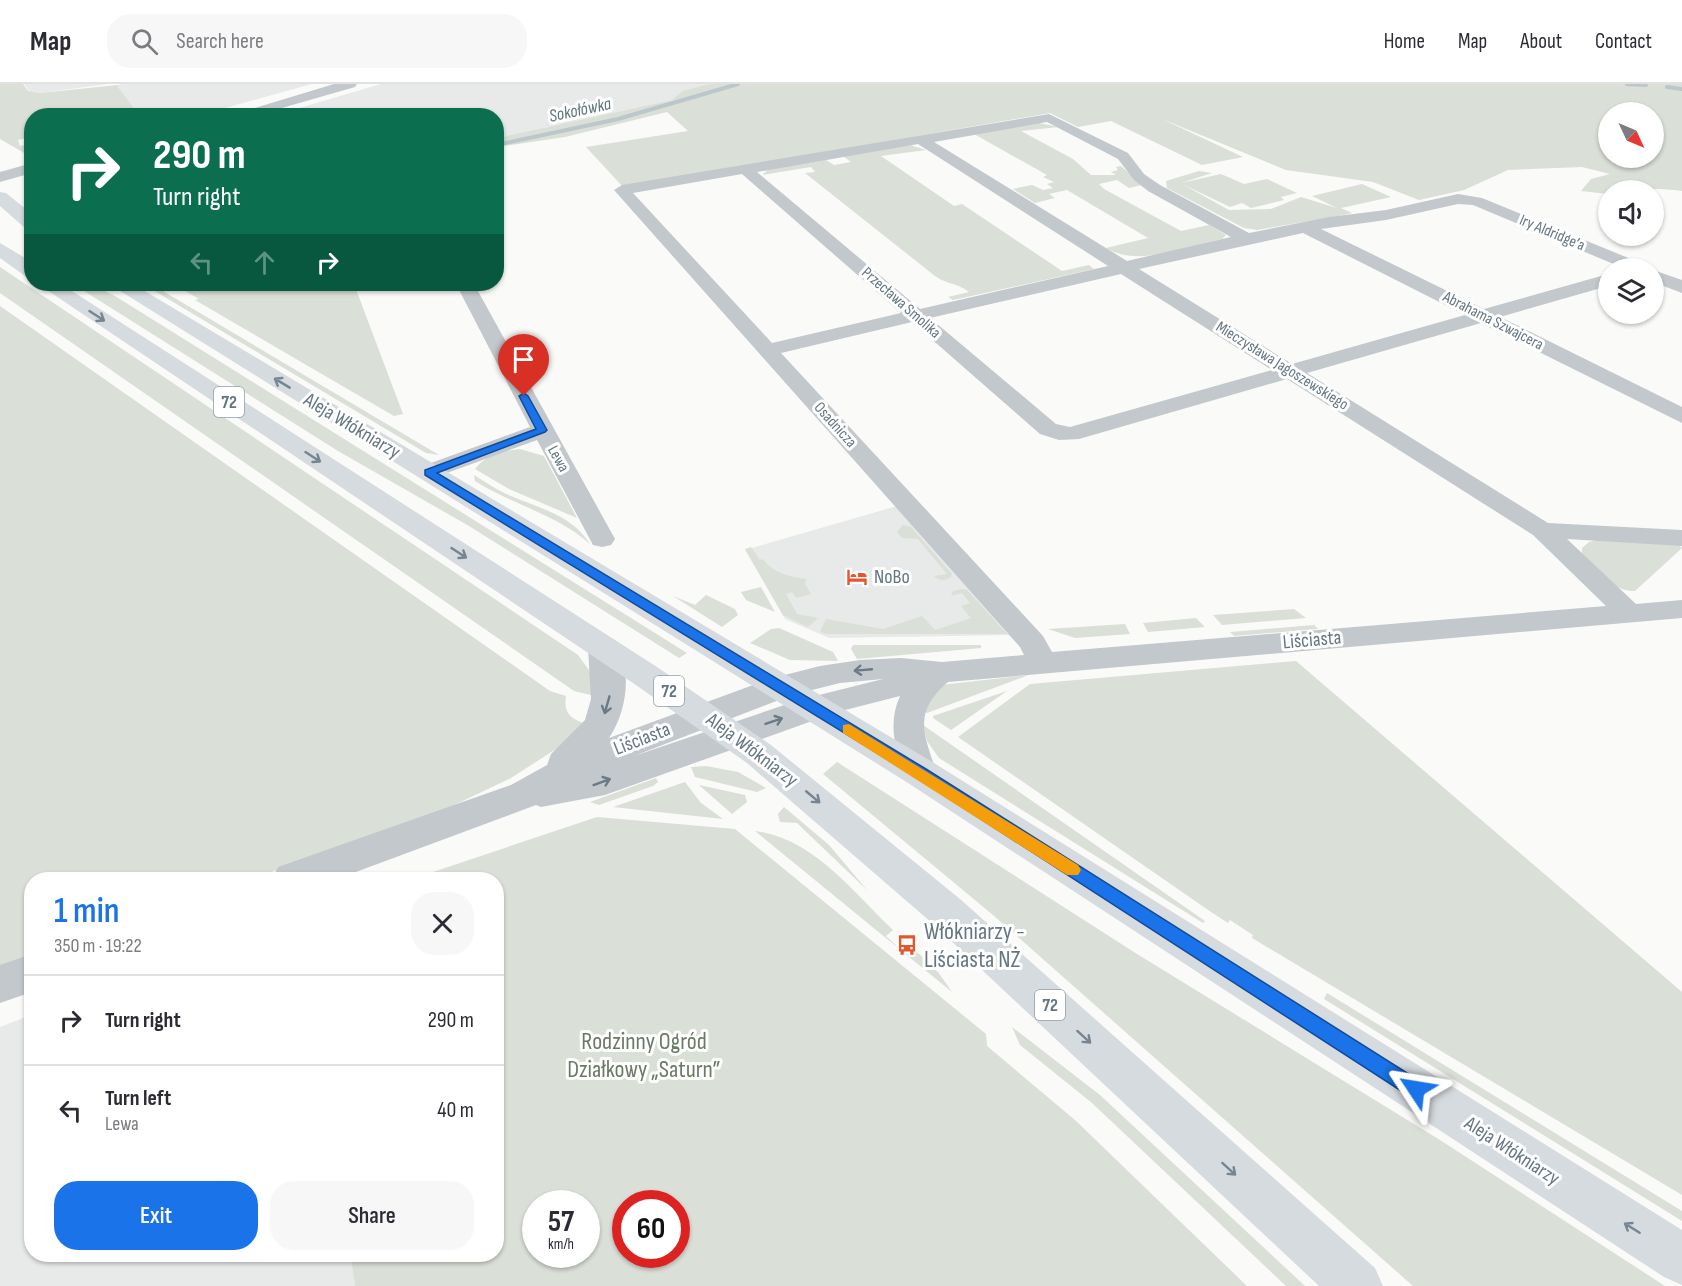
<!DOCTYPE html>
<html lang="en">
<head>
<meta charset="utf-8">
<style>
	:root { --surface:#fff; --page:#f7f7f7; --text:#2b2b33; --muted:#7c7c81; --line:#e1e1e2; --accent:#1a73e8 }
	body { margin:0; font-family:"Sofia Sans Condensed",sans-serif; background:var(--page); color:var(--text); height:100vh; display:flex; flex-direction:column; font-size:22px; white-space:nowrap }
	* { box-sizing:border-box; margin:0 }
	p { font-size:20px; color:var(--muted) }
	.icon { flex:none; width:33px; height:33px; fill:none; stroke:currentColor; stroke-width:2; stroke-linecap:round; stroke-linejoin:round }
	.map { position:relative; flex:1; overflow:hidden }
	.sheet { position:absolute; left:24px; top:788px; width:480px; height:390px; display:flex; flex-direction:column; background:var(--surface); border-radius:24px; box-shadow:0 2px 4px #0004 }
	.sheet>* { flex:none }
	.guide { position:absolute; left:24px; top:24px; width:480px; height:183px; border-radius:24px; box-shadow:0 2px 4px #0004; background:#0b6e4f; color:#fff; overflow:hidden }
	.needle { width:39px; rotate:134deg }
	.fabs { position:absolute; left:1598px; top:18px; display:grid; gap:12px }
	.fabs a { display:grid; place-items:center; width:66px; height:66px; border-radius:50%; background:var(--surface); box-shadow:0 2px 4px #0004; font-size:30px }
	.speed { position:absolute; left:522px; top:1106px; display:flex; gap:12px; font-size:30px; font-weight:700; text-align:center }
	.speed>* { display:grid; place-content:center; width:78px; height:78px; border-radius:50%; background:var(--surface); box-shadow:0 2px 4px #0004; line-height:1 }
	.speed small { font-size:15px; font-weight:400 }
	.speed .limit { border:9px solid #d22; background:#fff; color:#111 }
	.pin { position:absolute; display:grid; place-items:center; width:51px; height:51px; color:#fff; margin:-62px -26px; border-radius:50% 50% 50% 0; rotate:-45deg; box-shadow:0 0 6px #0007 }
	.pin .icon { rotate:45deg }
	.me { position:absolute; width:66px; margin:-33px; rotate:303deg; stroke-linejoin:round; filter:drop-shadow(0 0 4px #0008) }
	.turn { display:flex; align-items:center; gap:21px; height:126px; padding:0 30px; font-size:27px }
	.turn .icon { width:78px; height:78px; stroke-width:2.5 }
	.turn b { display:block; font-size:42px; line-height:51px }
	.lanes { display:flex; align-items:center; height:57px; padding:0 30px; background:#0003; justify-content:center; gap:30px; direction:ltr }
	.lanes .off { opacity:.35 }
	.round { display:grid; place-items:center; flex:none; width:63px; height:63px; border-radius:24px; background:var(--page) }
	.headline { display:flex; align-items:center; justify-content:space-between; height:102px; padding:0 30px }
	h1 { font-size:36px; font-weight:600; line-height:45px; color:var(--accent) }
	.button { display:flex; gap:12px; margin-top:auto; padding:12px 30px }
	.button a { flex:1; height:69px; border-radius:24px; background:var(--accent); color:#fff; font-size:24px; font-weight:600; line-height:69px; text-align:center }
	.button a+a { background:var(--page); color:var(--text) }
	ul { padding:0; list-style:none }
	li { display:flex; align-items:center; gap:18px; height:90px; padding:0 30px; border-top:2px solid var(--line) }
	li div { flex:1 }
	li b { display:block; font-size:22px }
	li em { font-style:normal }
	header { display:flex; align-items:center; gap:36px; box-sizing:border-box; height:84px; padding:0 30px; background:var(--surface); border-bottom:2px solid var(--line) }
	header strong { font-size:28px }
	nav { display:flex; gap:33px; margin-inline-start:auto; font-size:21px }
	.search { width:420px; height:54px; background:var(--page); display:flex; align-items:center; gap:15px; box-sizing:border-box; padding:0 21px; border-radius:24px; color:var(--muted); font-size:22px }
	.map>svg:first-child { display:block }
</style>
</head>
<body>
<header>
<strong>Map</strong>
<div class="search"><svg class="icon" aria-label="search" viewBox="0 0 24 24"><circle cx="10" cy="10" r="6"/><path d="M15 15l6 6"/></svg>Search here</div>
<nav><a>Home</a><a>Map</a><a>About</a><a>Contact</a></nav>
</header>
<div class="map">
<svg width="1682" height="1202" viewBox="0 0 1682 1202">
	<rect width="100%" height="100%" fill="#fafaf8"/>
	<g fill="#e8e9e9">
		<path d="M24,0H108L40,9L29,7Z"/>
		<path d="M127,0H312L196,32L88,31L75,9Z"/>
		<path d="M381,0H711L682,7L672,16L497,54L496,32H272Z"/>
		<path d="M897,422L1016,551L829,554L785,535L745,466Z"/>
		<path d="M31,931L32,1170H350L355,1202H0V943Z"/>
	</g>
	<g fill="#dadfd7" fill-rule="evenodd">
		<path d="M0,0H23L28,7L40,9L127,0L117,2L139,31L32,32L31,53L18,56L20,62L31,60V73L0,55Z"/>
		<path d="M709,0H1682V107C1657,103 1634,106 1608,106V110L1581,107L1591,95L1610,90L1582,83L1508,86L1464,106L1419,116L1373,98L1286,86L1162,35L1243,73L1202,81L1111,37L1078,43L1050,29L623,103L586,63L688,47L667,28L565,53L497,63V54L672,16L682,7ZM1608,28H1653V74H1608Z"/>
		<path d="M1039,39L1059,43L1021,47L1073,75L1091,91H1116L1111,88L1118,86L1116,83L1121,82L1142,101L1129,104L1117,96L1099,100L1104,105L1181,147L1209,141L1226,151L1222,155C1187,162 1139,184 1106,164L1148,154L1067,106L1049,110L1055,114L1035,119L1013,105L1032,101L1043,106L1053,104L1047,100L1054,98L1043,93L1047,91L974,50Z"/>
		<path d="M910,61L926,66L881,72L954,122L962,120L1062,187L1089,181L1094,185L953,216L948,213L969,208C958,199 948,201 935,192L805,89L815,88L811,83L762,91L769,85L826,76L834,81L851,78L843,72Z"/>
		<path d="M1199,87L1212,89L1181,99L1221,90L1244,100L1267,95L1297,109L1281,113L1284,116L1251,124L1242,119L1230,123L1182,100L1229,126L1271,125L1301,113L1337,124L1312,112L1362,100L1391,113L1341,124L1352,129L1344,131L1257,146L1244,144L1167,104L1166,97Z"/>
		<path d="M0,183L578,571L594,593L595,612L574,607L0,209Z"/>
		<path d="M73,200H91L115,212L687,569L679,574L469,442L338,367Z"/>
		<path d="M143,200H151L439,371L426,369Z"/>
		<path d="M173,200H354L403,330L394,332L195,216L199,215Z"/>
		<path d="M0,222L550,607L566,612C563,629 571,635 586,640L570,656L511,694L429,733L251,795H32L31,874L0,885Z"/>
		<path d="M520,365L544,372L577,434L509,405L475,385C486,370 503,367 520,365Z"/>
		<path d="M474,391C486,398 498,407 511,412C541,425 572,431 590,460C556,430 513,421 475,397Z"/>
		<path d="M903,441L911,443L952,490L951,493C945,497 939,497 934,492L947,490L918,455L902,454L897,448Z"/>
		<path d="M1598,456L1678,460L1682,464L1635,507C1613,508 1597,485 1582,471V464L1589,458Z"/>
		<path d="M751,463L760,476L763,475C772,489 791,493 806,495L805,500L811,510L796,514L792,508L786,510L797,530L818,534L808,543L783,531L745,465Z"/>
		<path d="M761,503L775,528L746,516L741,508Z"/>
		<path d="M962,505L967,506L1007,550H826L820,548L826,535L883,545L922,532L935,546L971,534L961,522L970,519L962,509L951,512L953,507Z"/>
		<path d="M706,511L735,525L738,531L722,543L673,512L695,521Z"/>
		<path d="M1294,525L1306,534L1222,541L1213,531Z"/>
		<path d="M1196,534L1205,543L1148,548L1143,539Z"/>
		<path d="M1125,540L1130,550L1075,554L1048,545Z"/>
		<path d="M1314,541L1318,545L1234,552L1230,548Z"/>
		<path d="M779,544L833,568L838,577L790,576L750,559L771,545Z"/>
		<path d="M853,561H981V564L857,575L851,565Z"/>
		<path d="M1296,577L1682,908V1111L1252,854L1253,851L1230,836L1228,839L1211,828L958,653L1030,600Z"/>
		<path d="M1029,591L927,629L923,626L941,601Z"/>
		<path d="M1007,607L951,646L933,634V632Z"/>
		<path d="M923,641L1205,837L1203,839L939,674L927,657Z"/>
		<path d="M837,678L1137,870L1440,1056L1665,1202H1413L993,831L823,690Z"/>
		<path d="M706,682L738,688L766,704L757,708L695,693L691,683Z"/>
		<path d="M656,694L658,698L653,702L599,721L590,718Z"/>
		<path d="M685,698L701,719L723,735L613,723Z"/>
		<path d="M699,701L745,711L747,718L732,730Z"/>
		<path d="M784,723L829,761L867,806L797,739L780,738L778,730Z"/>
		<path d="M597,733L735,745L986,950L987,962L1075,1036L1247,1202H355L350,1170H496V795H412ZM536,1119H586V1170H536ZM626,1119H676V1170H626Z"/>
		<path d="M755,747C813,754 853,808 893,846L886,852L904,869L912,863L938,888L952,908Z"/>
		<path d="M1327,909L1682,1127V1137L1324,915Z"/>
		<path d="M1012,943L1100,1011L1305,1202H1286L1092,1019L1020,961Z"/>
	</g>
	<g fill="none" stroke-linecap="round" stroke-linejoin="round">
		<g stroke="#bbc7cb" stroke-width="4">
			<path d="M1627,0L1646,1"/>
			<path d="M1667,3L1682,5"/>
			<path d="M496,61L618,35L738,0"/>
		</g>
		<g fill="#c3c8cc" fill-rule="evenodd">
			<path d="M1049,30L1128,69L1144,90L1160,101L1249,149L1329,133L1386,126L1458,110L1482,114L1643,180L1646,184H1623L1473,121L1458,120L1386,136L1321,145L1484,225L1608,190V202L1500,233L1682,323V339L1481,239L1307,289L1548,439L1682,446V462L1567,455L1636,520L1682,516V534L948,598C913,628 923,649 937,689L932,698L921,701L910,698C895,671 887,640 900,612L814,634L803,631L799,623L803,615L883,595L840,599L780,614L769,611L765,603L769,595L820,582L860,576L901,574L942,578L1024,571L1020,563L614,106L622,101ZM1047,38L1118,75L1134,96L1148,107L1231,153L1127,177L934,58ZM918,60L1108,182L920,225L757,88ZM742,90L901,229L772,259L633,109ZM1303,149L1465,231L1292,280L1139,185ZM1121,190L1272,286L1070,343L1056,340L930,234ZM912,238L1040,350L1059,356L1079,355L1287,295L1533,451L1606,522L1052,568L1043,552L781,269Z"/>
			<path d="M1653,186L1682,196V209L1653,198Z"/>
			<path d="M456,200H474L615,455L611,461L602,463L593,461L537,356L436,393L428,395L420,393L416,388L420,383L530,343Z"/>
		</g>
		<g fill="#c3c8cc" fill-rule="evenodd">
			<path d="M334,0H357L355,3L254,32H228Z"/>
			<path d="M32,79V89L0,98V88Z"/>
			<path d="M604,553L615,556C633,586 627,627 609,654L780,591L792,595L797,603L792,611L634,672L814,611L826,614L831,623L826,632L605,711L541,723L536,721L337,795H272L278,783L511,701L547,681L551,670L585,636L591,615L588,564L593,556Z"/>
			<path d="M32,870V908L0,919V881Z"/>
		</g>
		<g fill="#d6dbdf" fill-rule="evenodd">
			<path d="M0,108L6,109L32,130V145L25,144L0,122Z"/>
			<path d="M0,159L32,178V194L25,192L0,174Z"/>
			<path d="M38,200H61L657,583L771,661L960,815L1375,1184L1383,1202H1319L932,839L747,679L633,599Z"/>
			<path d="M109,200H133L934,679L1682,1146V1201L1664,1193L908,699Z"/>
		</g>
	</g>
	<defs><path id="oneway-shaft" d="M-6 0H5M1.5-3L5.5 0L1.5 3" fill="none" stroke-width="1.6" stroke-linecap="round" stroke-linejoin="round" transform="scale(1.5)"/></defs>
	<g stroke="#768591">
		<use href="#oneway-shaft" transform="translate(97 232) rotate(33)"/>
		<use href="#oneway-shaft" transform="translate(282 299) rotate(-149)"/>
		<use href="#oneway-shaft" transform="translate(313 373) rotate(33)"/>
		<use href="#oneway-shaft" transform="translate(459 469) rotate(33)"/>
		<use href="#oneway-shaft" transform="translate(813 713) rotate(40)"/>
		<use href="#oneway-shaft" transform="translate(1084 953) rotate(42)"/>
		<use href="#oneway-shaft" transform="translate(1229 1085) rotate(42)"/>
		<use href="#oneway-shaft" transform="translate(1632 1144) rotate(-148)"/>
	</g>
	<g stroke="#6a7a87">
		<use href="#oneway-shaft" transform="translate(863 586) rotate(175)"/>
		<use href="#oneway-shaft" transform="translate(607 621) rotate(106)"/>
		<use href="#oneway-shaft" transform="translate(774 637) rotate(-19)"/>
		<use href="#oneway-shaft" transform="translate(602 698) rotate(-20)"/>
	</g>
	<path fill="#1a73e8" stroke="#114b97" stroke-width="1.5" d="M524,309L528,312L547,346L545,348L437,389L926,685L1423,999L1425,1005L1423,1012L1416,1014L1409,1012L916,693L425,391V386L536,345L519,312Z"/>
	<path fill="#f59e0b" d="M849,640L1078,781L1081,786L1078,791H1067L843,649V641Z"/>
	<defs>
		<g id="hotel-bare" transform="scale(1.62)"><path d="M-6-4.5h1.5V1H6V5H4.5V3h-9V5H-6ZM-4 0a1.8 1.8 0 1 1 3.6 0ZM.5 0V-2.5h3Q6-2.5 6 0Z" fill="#e4572e" stroke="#fff" stroke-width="2.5" paint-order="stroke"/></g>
		<g id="bus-bare" transform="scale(1.62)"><path d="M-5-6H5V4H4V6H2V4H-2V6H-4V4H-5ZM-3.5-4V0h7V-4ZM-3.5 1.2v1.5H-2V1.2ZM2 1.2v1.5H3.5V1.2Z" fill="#e4572e" stroke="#fff" stroke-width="2.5" paint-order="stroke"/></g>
	</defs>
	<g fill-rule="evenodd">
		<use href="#hotel-bare" x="857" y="493"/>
		<use href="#bus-bare" x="907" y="861"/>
	</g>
	<g text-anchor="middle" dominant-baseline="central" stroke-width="6" stroke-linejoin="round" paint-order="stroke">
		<g font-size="16" fill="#657683" stroke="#fff">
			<text transform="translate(1552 149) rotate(23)">Iry Aldridge’a</text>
			<text transform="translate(901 219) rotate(41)">Przecława Smolika</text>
			<text transform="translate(1493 237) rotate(27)">Abrahama Szwajcera</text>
			<text transform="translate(1282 282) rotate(32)">Mieczysława Jagoszewskiego</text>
			<text transform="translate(835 341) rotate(48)">Osadnicza</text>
			<text transform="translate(558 375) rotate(61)">Lewa</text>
		</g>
		<g font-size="18" font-style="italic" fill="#60757c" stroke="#fff">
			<text transform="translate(580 26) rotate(-12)">Sokołówka</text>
		</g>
		<g fill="#fff" stroke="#939fa8" stroke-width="1.5">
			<rect x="214" y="303" width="30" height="30" rx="4.5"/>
			<rect x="654" y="592" width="30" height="30" rx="4.5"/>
			<rect x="1035" y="906" width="30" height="30" rx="4.5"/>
		</g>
		<g font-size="18" font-weight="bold" fill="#657683">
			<text x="229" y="318">72</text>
			<text x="669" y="607">72</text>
			<text x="1050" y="921">72</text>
		</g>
		<g font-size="20" fill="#657683" stroke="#fff">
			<text transform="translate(352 342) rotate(31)">Aleja Włókniarzy</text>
			<text transform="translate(1312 556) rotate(-5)">Liściasta</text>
			<text transform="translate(642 655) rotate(-21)">Liściasta</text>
			<text transform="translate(752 666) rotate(37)">Aleja Włókniarzy</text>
			<text transform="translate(1512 1067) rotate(33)">Aleja Włókniarzy</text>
		</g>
		<g font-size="20" fill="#657683" stroke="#fff" text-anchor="start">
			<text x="874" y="493">NoBo</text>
		</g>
		<g font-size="24" fill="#657683" stroke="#fff" text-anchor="start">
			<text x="924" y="847">Włókniarzy -<tspan x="924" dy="28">Liściasta NŻ</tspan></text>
		</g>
		<g font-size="24" fill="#687a64" stroke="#fff">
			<text x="644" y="957">Rodzinny Ogród<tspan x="644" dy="28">Działkowy „Saturn”</tspan></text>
		</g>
	</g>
</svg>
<div class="fabs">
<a><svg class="needle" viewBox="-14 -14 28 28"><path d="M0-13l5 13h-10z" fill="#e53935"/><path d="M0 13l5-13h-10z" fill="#7c7c81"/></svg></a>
<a><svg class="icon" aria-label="sound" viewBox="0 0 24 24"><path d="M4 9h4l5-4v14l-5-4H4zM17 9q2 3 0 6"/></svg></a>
<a><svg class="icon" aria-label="layers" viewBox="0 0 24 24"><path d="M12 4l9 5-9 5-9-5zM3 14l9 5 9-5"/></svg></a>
</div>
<div class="speed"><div>57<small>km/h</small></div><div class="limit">60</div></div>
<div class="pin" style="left:524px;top:312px;background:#d93025"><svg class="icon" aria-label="arrive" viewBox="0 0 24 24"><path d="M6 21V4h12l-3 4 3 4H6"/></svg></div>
<svg class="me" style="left:1416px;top:1005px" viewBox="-20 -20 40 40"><path d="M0-17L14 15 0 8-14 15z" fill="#1a73e8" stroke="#fff" stroke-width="4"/></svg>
<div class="guide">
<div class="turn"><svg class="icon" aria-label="right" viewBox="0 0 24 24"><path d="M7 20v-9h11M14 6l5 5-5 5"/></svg><div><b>290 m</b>Turn right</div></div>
<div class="lanes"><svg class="icon off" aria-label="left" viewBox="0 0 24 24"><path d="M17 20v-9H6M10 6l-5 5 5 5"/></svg><svg class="icon off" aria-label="ahead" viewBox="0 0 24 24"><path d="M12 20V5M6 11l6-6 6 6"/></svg><svg class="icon" aria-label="right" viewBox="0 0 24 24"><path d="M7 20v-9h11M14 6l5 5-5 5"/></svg></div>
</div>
<section class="sheet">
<div class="headline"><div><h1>1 min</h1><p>350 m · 19:22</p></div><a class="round"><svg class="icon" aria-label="close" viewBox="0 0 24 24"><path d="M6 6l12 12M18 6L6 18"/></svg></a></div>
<ul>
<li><svg class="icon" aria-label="right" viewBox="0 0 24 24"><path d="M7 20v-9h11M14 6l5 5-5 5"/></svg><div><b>Turn right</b></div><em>290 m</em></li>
<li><svg class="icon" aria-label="left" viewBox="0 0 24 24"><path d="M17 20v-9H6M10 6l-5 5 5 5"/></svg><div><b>Turn left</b><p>Lewa</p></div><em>40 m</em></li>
</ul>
<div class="button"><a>Exit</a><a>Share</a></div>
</section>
</div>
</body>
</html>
